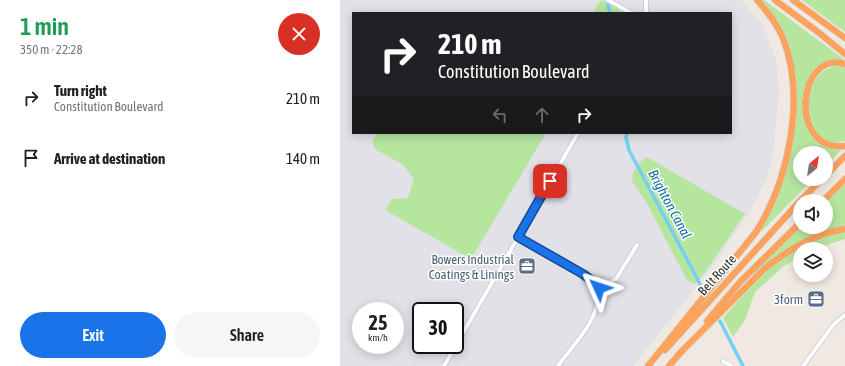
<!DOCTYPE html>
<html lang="en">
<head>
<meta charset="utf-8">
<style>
	:root { --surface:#fff; --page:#f6f6f6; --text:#202124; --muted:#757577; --accent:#1a73e8 }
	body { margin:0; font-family:"Asap Condensed",sans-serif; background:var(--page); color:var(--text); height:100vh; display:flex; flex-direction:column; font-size:15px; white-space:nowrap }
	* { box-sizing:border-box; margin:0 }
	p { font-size:13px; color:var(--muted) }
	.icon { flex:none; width:22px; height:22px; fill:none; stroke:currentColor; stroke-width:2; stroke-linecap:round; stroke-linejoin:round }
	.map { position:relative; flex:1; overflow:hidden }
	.drawer { display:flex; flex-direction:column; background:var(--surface); width:340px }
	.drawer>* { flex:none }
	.hud { position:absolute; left:12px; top:12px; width:380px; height:122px; border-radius:0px; box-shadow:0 2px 10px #0003; background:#202124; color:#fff; overflow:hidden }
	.needle { width:26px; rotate:30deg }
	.fabs { position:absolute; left:453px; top:146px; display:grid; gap:8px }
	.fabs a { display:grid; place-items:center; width:40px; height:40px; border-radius:50%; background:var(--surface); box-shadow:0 2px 10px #0003; font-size:20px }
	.speed { position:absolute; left:12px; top:302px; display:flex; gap:8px; font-size:20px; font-weight:700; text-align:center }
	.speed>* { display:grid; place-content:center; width:52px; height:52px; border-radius:50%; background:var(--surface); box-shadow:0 2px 10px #0003; line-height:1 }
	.speed small { font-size:10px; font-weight:400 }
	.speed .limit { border:2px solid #111; border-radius:6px; background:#fff; color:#111 }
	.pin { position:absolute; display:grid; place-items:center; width:34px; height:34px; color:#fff; margin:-17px; border-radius:8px; box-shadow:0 2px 6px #0006 }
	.me { position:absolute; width:44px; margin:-22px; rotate:312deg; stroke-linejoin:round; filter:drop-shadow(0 0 3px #0008) }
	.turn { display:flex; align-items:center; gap:14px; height:84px; padding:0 20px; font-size:18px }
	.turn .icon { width:52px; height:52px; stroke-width:2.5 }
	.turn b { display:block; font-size:28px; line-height:34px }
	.lanes { display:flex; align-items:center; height:38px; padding:0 20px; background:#0003; justify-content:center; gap:20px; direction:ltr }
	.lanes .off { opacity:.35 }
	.round { display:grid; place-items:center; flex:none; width:42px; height:42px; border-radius:21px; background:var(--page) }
	.head { display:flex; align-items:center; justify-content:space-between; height:68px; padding:0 20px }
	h1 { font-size:24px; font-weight:600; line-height:30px; color:#1e9e55 }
	.button { display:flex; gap:8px; margin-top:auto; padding:8px 20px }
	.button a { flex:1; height:46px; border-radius:24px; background:var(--accent); color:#fff; font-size:16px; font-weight:600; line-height:46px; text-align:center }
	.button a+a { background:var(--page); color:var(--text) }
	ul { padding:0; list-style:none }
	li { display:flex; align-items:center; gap:12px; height:60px; padding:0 20px }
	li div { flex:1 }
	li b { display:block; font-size:15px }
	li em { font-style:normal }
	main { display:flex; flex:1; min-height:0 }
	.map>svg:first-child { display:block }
</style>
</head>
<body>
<main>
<section class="drawer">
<div class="head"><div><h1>1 min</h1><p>350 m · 22:28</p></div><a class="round" style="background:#d93025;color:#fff"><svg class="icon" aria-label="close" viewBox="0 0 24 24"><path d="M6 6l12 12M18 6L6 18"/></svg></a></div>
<ul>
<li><svg class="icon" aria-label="right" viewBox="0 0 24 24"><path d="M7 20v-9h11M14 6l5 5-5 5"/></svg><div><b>Turn right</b><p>Constitution Boulevard</p></div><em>210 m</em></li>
<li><svg class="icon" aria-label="arrive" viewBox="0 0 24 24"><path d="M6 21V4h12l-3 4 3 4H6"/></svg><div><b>Arrive at destination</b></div><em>140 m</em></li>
</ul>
<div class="button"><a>Exit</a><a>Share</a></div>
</section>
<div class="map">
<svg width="505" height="366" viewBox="0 0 505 366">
	<rect width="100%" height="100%" fill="#efe9e1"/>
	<path fill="#e3e1e8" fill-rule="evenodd" d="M0,0H401L423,25L437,62L439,93L433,155L427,178L409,213L376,262L293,366H0ZM13,13H391V133H13ZM21,311H55V345H21ZM81,311H115V345H81Z"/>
	<g fill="#b6e59e">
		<path d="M261,0L281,11L279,13H253Z"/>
		<path d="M420,0H424L505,60V62L481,66L464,99V120L468,129L475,137L504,147L486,166V153H460V179H473L422,231L421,230L442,185L451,149L450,53Z"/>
		<path d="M462,0H505V32Z"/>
		<path d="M495,66H505V141C459,152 455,76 495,66Z"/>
		<path d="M37,133H206L131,259L45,210L52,199L68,198L74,179L62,164L35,149L32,141Z"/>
		<path d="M307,157L405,214L366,271L355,284L347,280L306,202L292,181L293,173L298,164Z"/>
		<path d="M505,184V226C470,234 442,249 416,273L414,272L460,227H486V202Z"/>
		<path d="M505,230V239L474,249H460V256L444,266L415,292L405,320L393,337L383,318L423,272L463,244Z"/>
	</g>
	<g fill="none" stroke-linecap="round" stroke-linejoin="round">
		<g stroke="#75cff0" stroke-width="3.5">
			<path d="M268,5L270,13"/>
			<path d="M287,133L286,138L289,150L360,284"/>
			<path d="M380,321L403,366"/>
		</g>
		<g stroke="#b4b7c1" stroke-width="5">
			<g id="minor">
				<path d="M268,0L291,13"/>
				<path d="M306,13V0"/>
				<path d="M178,237L243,273C280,301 236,340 218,366"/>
				<path d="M256,289L276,279L297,245"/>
				<path d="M383,361L391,366"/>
				<path d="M104,366L238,133"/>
				<path d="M463,366L494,324L505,315"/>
			</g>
		</g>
		<g stroke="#c9c9c9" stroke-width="7">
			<g id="highway">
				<path d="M435,0L478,32L505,54"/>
				<path d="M453,0L505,38"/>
				<path d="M505,64C457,49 448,153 505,146"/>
				<path d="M486,175L505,156"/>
				<path d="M460,201L482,179"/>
				<path d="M483,201L505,179"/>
				<path d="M367,321L400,282L460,223"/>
				<path d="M325,350L460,201"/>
				<path d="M338,355L424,269C448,250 473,234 505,229"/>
				<path d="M308,366L416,232C449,180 466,97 443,38C437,24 427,11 417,0"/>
				<path d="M329,366L341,352"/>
			</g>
		</g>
		<use href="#minor" stroke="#fff" stroke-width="4"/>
		<use href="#highway" stroke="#ffa35c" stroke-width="6"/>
	</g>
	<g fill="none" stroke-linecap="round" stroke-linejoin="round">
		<g stroke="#114b97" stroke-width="10">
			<path id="route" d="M210,181L178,237L243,274L252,281L256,289L259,288"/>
		</g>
		<use href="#route" stroke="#1a73e8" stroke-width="7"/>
	</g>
	<defs>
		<g id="office-square" transform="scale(0.9)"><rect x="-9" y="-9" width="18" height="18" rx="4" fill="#5c6f8a" stroke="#fff"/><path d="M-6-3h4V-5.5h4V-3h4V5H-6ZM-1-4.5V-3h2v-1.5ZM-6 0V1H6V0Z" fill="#fff"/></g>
	</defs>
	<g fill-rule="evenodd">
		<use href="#office-square" x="187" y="266"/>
		<use href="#office-square" x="476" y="299"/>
	</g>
	<g text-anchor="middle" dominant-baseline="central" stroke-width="3" stroke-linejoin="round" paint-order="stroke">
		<g font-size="13" fill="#4e5e75" stroke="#fff" text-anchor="end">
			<text x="174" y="259">Bowers Industrial<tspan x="174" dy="15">Coatings &amp; Linings</tspan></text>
			<text x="463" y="299">3form</text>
		</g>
		<g font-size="13" fill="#2e2e2e" stroke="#fff">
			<text transform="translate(377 275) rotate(-48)">Belt Route</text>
		</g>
		<g font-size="14" font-style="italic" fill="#0d6fa3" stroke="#fff">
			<text transform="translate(330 204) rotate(62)">Brighton Canal</text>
		</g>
	</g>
</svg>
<div class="fabs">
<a><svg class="needle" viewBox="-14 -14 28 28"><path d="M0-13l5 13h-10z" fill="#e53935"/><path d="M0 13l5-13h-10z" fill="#757577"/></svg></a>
<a><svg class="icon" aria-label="sound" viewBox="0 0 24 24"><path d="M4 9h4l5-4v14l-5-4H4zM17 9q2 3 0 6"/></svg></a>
<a><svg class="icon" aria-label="layers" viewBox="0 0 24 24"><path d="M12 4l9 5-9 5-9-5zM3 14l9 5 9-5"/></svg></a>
</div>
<div class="speed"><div>25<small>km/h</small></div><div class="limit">30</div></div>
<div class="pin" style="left:210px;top:181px;background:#d93025"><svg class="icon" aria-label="arrive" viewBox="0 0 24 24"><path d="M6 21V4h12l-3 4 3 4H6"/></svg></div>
<svg class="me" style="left:259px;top:288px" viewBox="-20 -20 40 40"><path d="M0-17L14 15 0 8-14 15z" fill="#1a73e8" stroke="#fff" stroke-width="4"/></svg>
<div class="hud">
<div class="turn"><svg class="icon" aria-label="right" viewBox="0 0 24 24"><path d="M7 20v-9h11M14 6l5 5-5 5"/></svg><div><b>210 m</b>Constitution Boulevard</div></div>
<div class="lanes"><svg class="icon off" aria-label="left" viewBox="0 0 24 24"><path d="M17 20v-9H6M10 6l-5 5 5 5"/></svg><svg class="icon off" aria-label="ahead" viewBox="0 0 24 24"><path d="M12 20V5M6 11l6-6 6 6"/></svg><svg class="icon" aria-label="right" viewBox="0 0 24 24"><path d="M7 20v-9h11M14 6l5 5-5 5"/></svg></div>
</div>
</div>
</main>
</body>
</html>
